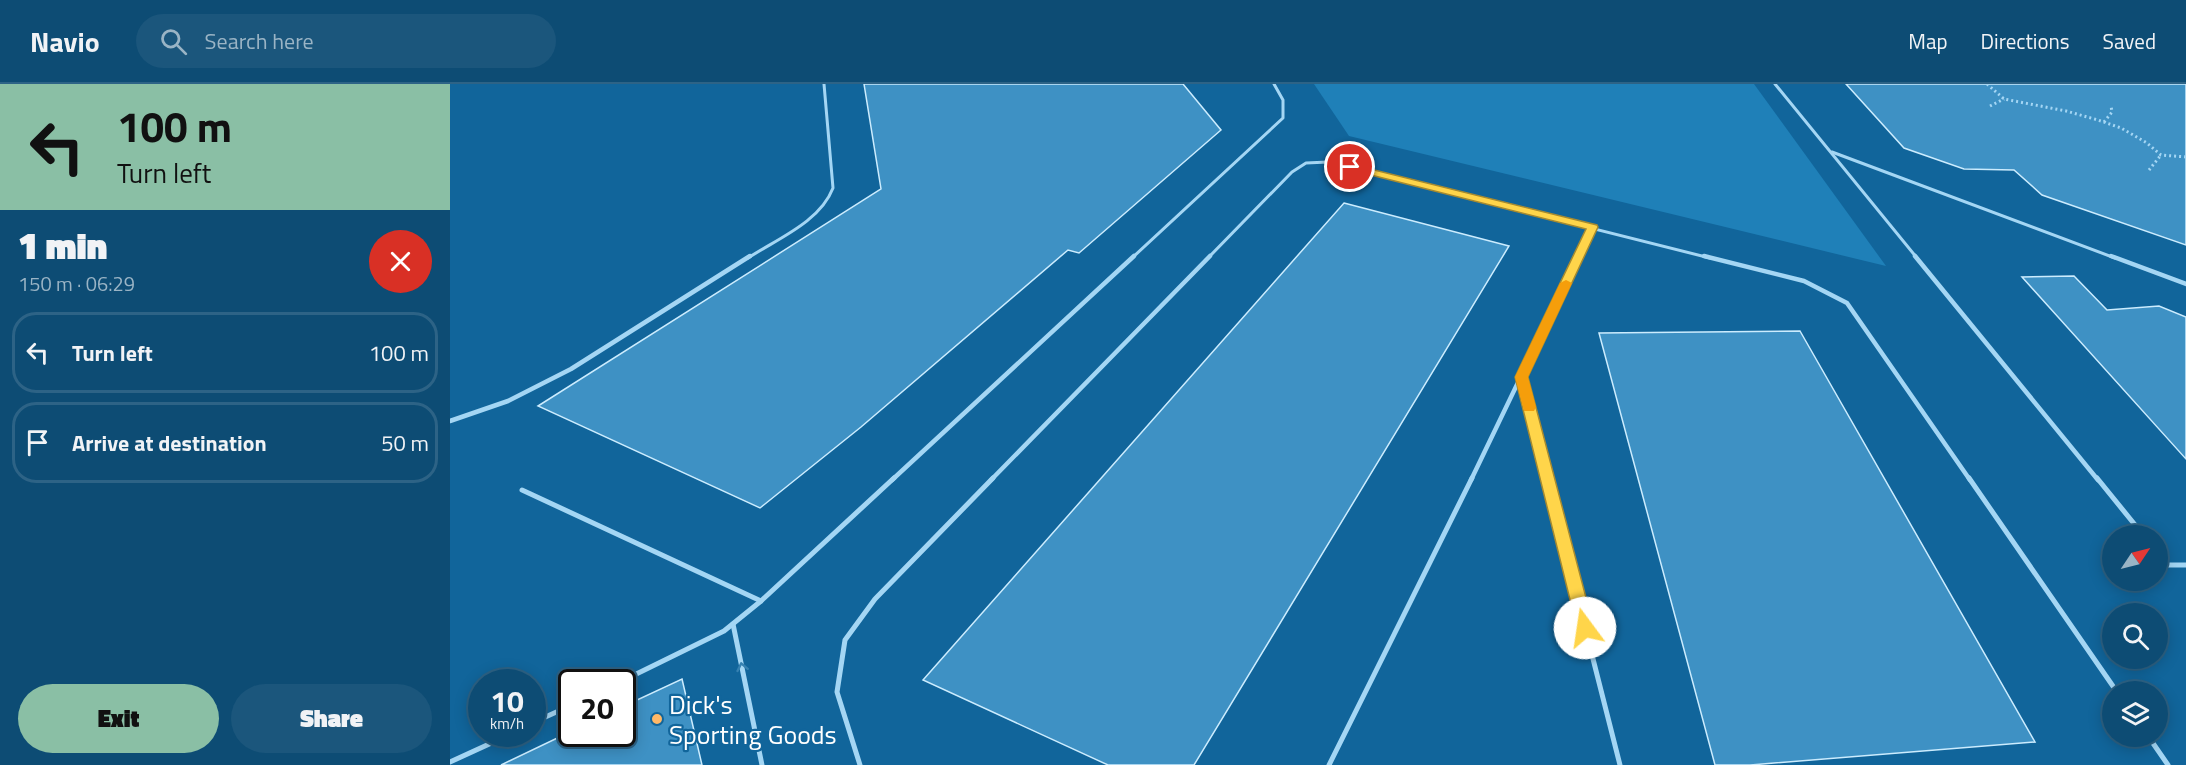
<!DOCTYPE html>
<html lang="en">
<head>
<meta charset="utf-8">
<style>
	:root { --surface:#0d4c74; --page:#1b567c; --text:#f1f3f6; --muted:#9ab4c5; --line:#2d6386; --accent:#8abfa5 }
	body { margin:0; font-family:"Titillium Web",sans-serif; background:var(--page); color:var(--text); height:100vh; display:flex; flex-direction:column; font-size:22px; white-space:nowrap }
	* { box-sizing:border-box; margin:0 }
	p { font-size:20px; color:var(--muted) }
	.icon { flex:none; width:33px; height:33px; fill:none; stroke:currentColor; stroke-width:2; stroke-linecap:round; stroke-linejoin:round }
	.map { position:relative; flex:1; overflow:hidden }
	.drawer { display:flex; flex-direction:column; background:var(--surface); width:450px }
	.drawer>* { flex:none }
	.banner { background:#8abfa5; color:#111; overflow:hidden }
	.needle { width:39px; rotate:55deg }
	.controls { position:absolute; left:1652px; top:441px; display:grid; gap:12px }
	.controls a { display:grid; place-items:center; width:66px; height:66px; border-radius:50%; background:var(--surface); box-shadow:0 3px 15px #0003,0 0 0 2px var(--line); font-size:30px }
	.speed { position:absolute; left:18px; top:585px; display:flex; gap:12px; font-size:30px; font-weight:700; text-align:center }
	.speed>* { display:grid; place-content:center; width:78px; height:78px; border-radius:50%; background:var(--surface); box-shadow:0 3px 15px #0003,0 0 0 2px var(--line); line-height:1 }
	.speed small { font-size:15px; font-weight:400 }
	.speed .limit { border:3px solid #111; border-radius:9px; background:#fff; color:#111 }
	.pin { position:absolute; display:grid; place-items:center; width:51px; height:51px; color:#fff; margin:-26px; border:3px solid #fff; border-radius:50%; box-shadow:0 2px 6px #0007 }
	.me { position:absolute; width:66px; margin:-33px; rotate:346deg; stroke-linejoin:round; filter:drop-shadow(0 0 4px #0008) }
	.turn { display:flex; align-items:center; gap:21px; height:126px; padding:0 18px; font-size:27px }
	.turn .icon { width:78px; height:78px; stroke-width:2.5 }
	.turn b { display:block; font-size:42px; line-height:51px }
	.round { display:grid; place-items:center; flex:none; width:63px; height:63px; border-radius:32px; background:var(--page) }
	.head { display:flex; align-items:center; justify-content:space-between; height:102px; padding:0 18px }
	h1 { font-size:36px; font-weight:800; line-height:45px }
	.action { display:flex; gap:12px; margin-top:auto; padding:12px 18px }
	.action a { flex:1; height:69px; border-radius:36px; background:var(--accent); color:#111; font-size:24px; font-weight:800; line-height:69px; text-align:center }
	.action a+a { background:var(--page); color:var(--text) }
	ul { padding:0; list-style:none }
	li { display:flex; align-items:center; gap:18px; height:81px; margin:0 12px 9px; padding:0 6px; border:3px solid var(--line); border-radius:24px }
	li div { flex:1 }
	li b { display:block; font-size:22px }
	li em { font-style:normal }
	header { display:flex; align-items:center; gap:36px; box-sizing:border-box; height:84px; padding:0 30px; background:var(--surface); border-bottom:2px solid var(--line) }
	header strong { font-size:28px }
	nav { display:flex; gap:33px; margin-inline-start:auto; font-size:21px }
	.search { width:420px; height:54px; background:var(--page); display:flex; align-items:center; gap:15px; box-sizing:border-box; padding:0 21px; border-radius:33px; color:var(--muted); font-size:22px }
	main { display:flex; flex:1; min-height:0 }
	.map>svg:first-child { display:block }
</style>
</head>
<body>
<header>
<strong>Navio</strong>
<div class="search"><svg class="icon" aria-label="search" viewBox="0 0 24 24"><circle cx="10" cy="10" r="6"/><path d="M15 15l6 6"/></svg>Search here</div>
<nav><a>Map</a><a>Directions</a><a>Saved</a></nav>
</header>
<main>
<section class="drawer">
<div class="banner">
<div class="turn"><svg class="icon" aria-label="left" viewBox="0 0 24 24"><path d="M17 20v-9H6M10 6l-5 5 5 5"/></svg><div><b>100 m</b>Turn left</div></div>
</div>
<div class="head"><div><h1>1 min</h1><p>150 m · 06:29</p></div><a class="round" style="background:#d93025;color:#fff"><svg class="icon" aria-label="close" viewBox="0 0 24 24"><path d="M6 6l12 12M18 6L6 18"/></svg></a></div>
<ul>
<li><svg class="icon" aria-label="left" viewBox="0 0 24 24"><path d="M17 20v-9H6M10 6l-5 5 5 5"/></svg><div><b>Turn left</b></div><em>100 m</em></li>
<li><svg class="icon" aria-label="arrive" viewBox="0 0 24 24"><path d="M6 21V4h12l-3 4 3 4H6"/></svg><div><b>Arrive at destination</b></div><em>50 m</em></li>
</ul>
<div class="action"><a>Exit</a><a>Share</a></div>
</section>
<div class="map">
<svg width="1736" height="681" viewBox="0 0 1736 681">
	<rect width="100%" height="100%" fill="#11659b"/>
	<path fill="#1f80b8" d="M864,0H1304L1436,182L899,52Z"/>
	<g fill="#3e91c4" stroke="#ccecfe" stroke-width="1.5">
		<path d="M414,0H733L771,46L629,169L618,166L411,343L310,424L88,322L431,105Z"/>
		<path d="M1396,0H1736V161L1592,111L1564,86L1514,85L1454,64Z"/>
		<path d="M894,119L1059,162L744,681H658L473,596Z"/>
		<path d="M1624,192L1657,226L1709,222L1736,233V375L1572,193Z"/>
		<path d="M1350,247L1585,658L1300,681H1265L1149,249Z"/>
		<path d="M232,595L252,681H51L122,647V650H172V623Z"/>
	</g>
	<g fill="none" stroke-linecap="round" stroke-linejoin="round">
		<g stroke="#a4d6f4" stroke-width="3" stroke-dasharray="2 3" stroke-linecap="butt">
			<path d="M1537,0L1554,15L1616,27L1648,36L1671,44L1697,59L1711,71L1736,73"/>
			<path d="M1540,22L1554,15"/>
			<path d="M1654,38L1662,28L1661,22"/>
			<path d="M1699,86L1711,71"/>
		</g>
		<g stroke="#a4d6f4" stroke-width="3">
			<path d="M1325,0L1467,174"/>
			<path d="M1382,68L1665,174"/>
			<path d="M298,174C327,155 370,138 383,104L374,0"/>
			<path d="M682,174L833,34V16L824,0"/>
			<path d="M758,174L842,88L856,79L878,78L1260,174"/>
			<path d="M1129,174L1143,143"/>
		</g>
		<g stroke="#a4d6f4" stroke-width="4.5">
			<path d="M1254,172L1354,197L1397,219L1520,396"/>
			<path d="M1465,172L1648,396"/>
			<path d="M1661,172L1736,200"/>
			<path d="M1072,294L1098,396"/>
			<path d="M0,337L58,317L121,285L300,172"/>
			<path d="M442,396L684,172"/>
			<path d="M541,396L760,172"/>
			<path d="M1021,396L1129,172"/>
		</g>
		<g stroke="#a4d6f4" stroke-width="5">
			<path d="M1097,394L1170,681"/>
			<path d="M1519,394L1667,608"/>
			<path d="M1647,394L1694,452"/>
			<path d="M72,406L311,517"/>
			<path d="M1707,468L1718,481H1736"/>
			<path d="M283,540L312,681"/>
			<path d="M170,598L274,547L311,517L444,394"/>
			<path d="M82,639L122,621"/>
			<path d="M1698,652L1718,681"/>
			<path d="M0,678L61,650"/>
			<path d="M410,681L387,608L395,556L425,515L543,394"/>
			<path d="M879,681L1022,394"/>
		</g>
	</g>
	<defs><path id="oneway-chevron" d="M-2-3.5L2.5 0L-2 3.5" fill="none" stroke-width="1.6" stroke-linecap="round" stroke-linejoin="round" transform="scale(1.5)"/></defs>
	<use stroke="#3681b1" href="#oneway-chevron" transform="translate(292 583) rotate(-102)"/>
	<path fill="#ffd54a" stroke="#a68a30" stroke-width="1.5" d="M900,80L1147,141L1148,143L1078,293L1144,544L1141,549L1135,551L1129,549L1127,544L1065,293L1136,145L897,85L895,83Z"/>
	<path fill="#f59e0b" d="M1116,196L1122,199L1078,293L1086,323L1084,327H1074L1065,293L1110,199Z"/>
	<circle fill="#ffb867" stroke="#11659b" stroke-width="2" cx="207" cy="635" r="6"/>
	<g text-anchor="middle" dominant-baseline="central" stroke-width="4.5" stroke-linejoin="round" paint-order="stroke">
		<g font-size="26" fill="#fff" stroke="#11659b" text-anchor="start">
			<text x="219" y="620">Dick's<tspan x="219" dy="30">Sporting Goods</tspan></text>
		</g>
	</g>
</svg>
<div class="controls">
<a><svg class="needle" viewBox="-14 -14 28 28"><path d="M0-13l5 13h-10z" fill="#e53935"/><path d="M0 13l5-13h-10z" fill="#9ab4c5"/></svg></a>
<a><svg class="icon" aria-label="search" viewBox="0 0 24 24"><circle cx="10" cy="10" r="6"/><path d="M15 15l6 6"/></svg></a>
<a><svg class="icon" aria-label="layers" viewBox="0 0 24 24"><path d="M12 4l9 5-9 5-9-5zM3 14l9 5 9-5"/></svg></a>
</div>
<div class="speed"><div>10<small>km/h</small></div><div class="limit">20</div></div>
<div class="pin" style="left:900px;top:83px;background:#d93025"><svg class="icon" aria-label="arrive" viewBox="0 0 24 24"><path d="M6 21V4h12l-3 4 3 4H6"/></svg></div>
<svg class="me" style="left:1135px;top:544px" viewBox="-20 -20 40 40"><circle r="19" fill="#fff"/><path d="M0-13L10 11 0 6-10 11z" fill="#ffd54a"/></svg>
</div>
</main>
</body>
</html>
